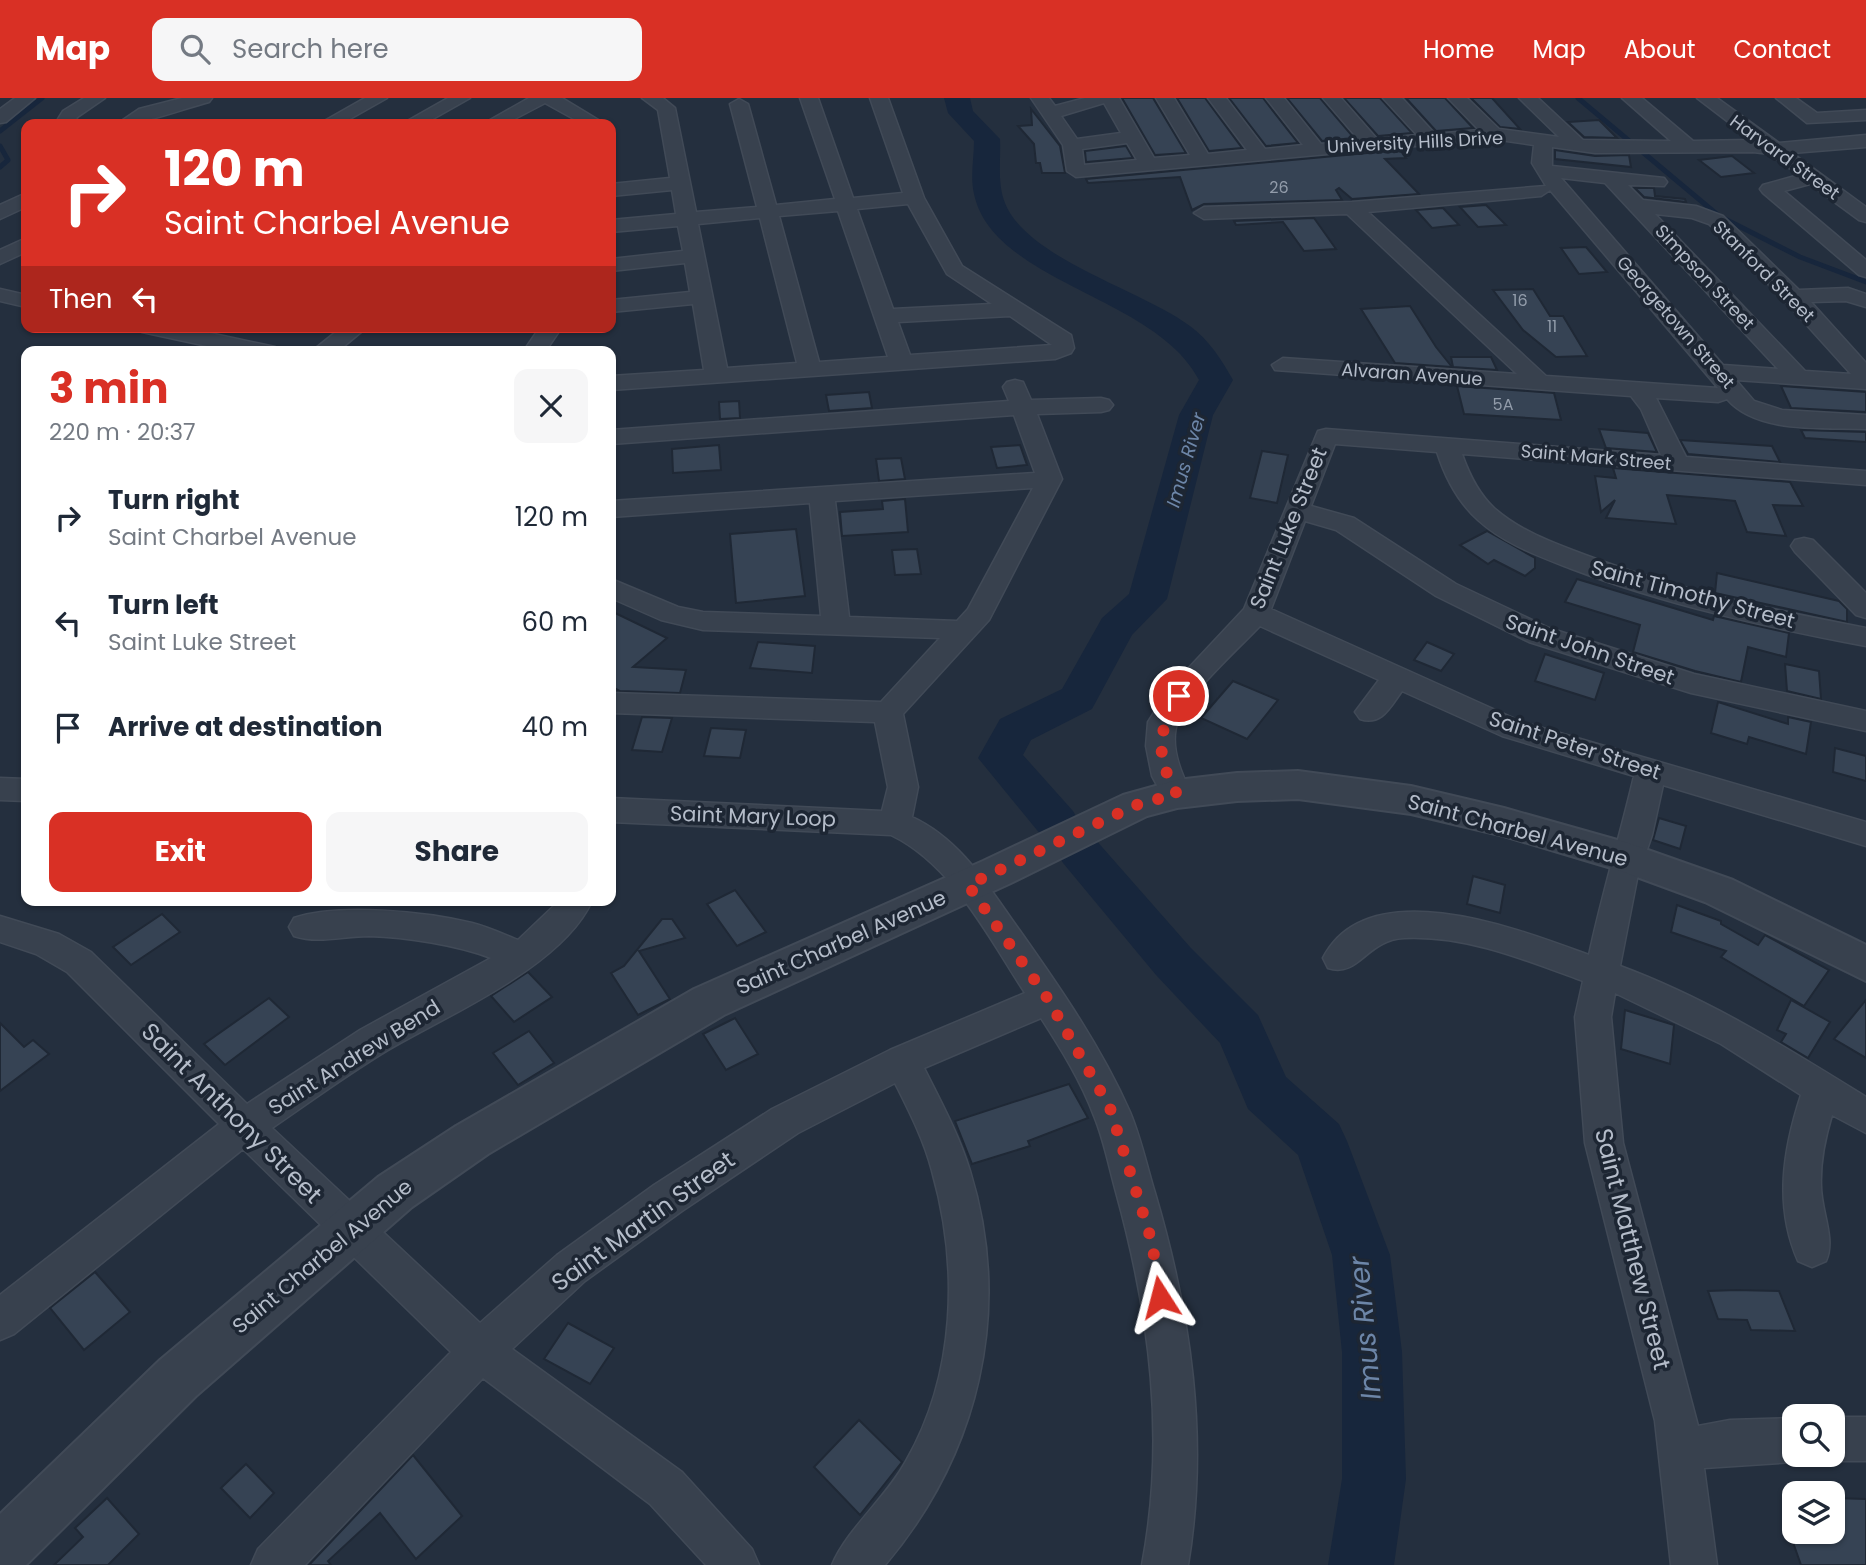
<!DOCTYPE html>
<html lang="en">
<head>
<meta charset="utf-8">
<style>
	:root { --surface:#fff; --page:#f6f6f7; --text:#1f2937; --muted:#747a83; --accent:#d93025 }
	body { margin:0; font-family:Poppins,sans-serif; background:var(--page); color:var(--text); height:100vh; display:flex; flex-direction:column; font-size:26px; white-space:nowrap }
	* { box-sizing:border-box; margin:0 }
	p { font-size:23px; color:var(--muted) }
	.icon { flex:none; width:38px; height:38px; fill:none; stroke:currentColor; stroke-width:2; stroke-linecap:round; stroke-linejoin:round }
	.map { position:relative; flex:1; overflow:hidden }
	.side { position:absolute; left:21px; top:248px; width:595px; height:560px; display:flex; flex-direction:column; background:var(--surface); border-radius:14px; box-shadow:0 2px 5px #0004 }
	.side>* { flex:none }
	.guide { position:absolute; left:21px; top:21px; width:595px; height:214px; border-radius:14px; box-shadow:0 2px 5px #0004; background:#d93025; color:#fff; overflow:hidden }
	.controls { position:absolute; left:1782px; top:1306px; display:grid; gap:14px }
	.controls a { display:grid; place-items:center; width:63px; height:63px; border-radius:14px; background:var(--surface); box-shadow:0 2px 5px #0004; font-size:35px }
	.pin { position:absolute; display:grid; place-items:center; width:60px; height:60px; color:#fff; margin:-30px; border:4px solid #fff; border-radius:50%; box-shadow:0 2px 7px #0007 }
	.me { position:absolute; width:77px; margin:-38px; rotate:351deg; stroke-linejoin:round; filter:drop-shadow(0 0 5px #0008) }
	.turn { display:flex; align-items:center; gap:24px; height:147px; padding:0 28px; font-size:32px }
	.turn .icon { width:91px; height:91px; stroke-width:2.5 }
	.turn b { display:block; font-size:49px; line-height:60px }
	.then { display:flex; align-items:center; height:66px; padding:0 28px; background:#0003; gap:14px; font-size:26px }
	.round { display:grid; place-items:center; flex:none; width:74px; height:74px; border-radius:14px; background:var(--page) }
	.summary { display:flex; align-items:center; justify-content:space-between; height:119px; padding:0 28px }
	h1 { font-size:42px; font-weight:700; line-height:52px; color:var(--accent) }
	.primary-button { display:flex; gap:14px; margin-top:auto; padding:14px 28px }
	.primary-button a { flex:1; height:80px; border-radius:14px; background:var(--accent); color:#fff; font-size:28px; font-weight:700; line-height:80px; text-align:center }
	.primary-button a+a { background:var(--page); color:var(--text) }
	ul { padding:0; list-style:none }
	li { display:flex; align-items:center; gap:21px; height:105px; padding:0 28px }
	li div { flex:1 }
	li b { display:block; font-size:26px }
	li em { font-style:normal }
	header { display:flex; align-items:center; gap:42px; box-sizing:border-box; height:98px; padding:0 35px; background:var(--accent); color:#fff }
	header strong { font-size:33px }
	nav { display:flex; gap:38px; margin-inline-start:auto; font-size:24px }
	.search { width:490px; height:63px; background:var(--page); display:flex; align-items:center; gap:18px; box-sizing:border-box; padding:0 24px; border-radius:14px; color:var(--muted); font-size:26px }
	.map>svg:first-child { display:block }
</style>
</head>
<body>
<header>
<strong>Map</strong>
<div class="search"><svg class="icon" aria-label="search" viewBox="0 0 24 24"><circle cx="10" cy="10" r="6"/><path d="M15 15l6 6"/></svg>Search here</div>
<nav><a>Home</a><a>Map</a><a>About</a><a>Contact</a></nav>
</header>
<div class="map">
<svg width="1866" height="1467" viewBox="0 0 1866 1467">
	<rect width="100%" height="100%" fill="#242f3e"/>
	<g fill="none" stroke-linecap="round" stroke-linejoin="round">
		<g stroke="#17263c" stroke-width="5">
			<path d="M1578,0L1719,118L1800,159L1866,184"/>
			<path d="M0,33L42,0"/>
			<path d="M0,48L8,62L0,69"/>
		</g>
		<g fill="#17263c" fill-rule="evenodd">
			<path d="M944,0H970L973,13L1000,41C1001,62 997,85 1005,105C1027,161 1142,192 1190,228C1210,243 1221,261 1233,282L1213,317L1167,501L1132,537L1092,611L1031,642L1023,657L1073,713L1080,725L1073,737L1057,742L1041,737L978,660L1000,621L1062,591L1102,520L1129,496L1179,317L1199,282C1156,198 993,185 974,96C970,79 974,60 974,43L948,15Z"/>
			<path d="M1079,735L1095,741L1190,849L1258,917L1286,979L1339,1026L1347,1043L1390,1157L1402,1254L1406,1381L1394,1467H1328L1342,1381V1254L1332,1157L1298,1057L1248,1011L1220,945L1156,877L1063,765L1056,753L1063,741Z"/>
		</g>
	</g>
	<g fill="#364354" stroke="#1f2835" stroke-width="2">
		<path d="M1122,0H1153L1186,55L1155,57Z"/>
		<path d="M1177,0H1205L1242,50L1209,53Z"/>
		<path d="M1229,0H1263L1298,45L1266,48Z"/>
		<path d="M1287,0H1320L1354,40L1322,43Z"/>
		<path d="M1344,0H1380L1412,35L1378,38Z"/>
		<path d="M1406,0H1445L1473,30L1436,33Z"/>
		<path d="M1471,0H1492L1520,31L1500,29Z"/>
		<path d="M1031,11L1060,48L1065,75H1042L1040,65H1036L1034,46L1018,28L1032,27Z"/>
		<path d="M1599,22L1617,40L1584,39L1568,24Z"/>
		<path d="M1126,48L1133,60L1086,64L1085,53Z"/>
		<path d="M1400,52L1406,60L1385,61L1419,96L1352,101L1339,90L1336,92L1342,102L1204,106L1192,112L1180,79L1088,85L1086,81Z"/>
		<path d="M1555,52L1595,58L1629,57L1631,69L1555,61Z"/>
		<path d="M1732,58L1754,75L1721,79L1699,62Z"/>
		<path d="M1635,90H1654L1655,98L1685,101L1686,104L1644,99Z"/>
		<path d="M1486,107L1506,127L1478,129L1460,109Z"/>
		<path d="M1443,110L1459,127L1432,130L1416,112Z"/>
		<path d="M1314,120L1336,151L1304,153L1283,124L1236,127L1234,123Z"/>
		<path d="M1586,149L1607,174L1579,176L1561,150Z"/>
		<path d="M1533,191L1550,218H1563L1587,258L1556,259L1523,232L1493,192Z"/>
		<path d="M1410,208L1436,249L1452,269L1395,265L1361,211Z"/>
		<path d="M1451,259H1491L1497,272L1453,269Z"/>
		<path d="M1457,288L1554,295L1561,322L1464,316Z"/>
		<path d="M1781,288L1866,294V314L1791,310Z"/>
		<path d="M869,294L872,310L829,313L826,297Z"/>
		<path d="M739,303L740,320L720,321L719,304Z"/>
		<path d="M1599,331L1648,335L1657,354L1606,350Z"/>
		<path d="M1801,332L1866,334V344L1805,340Z"/>
		<path d="M1680,342L1772,348L1780,364L1688,356Z"/>
		<path d="M719,347L721,372L673,375L672,351Z"/>
		<path d="M1020,347L1027,367L997,370L991,349Z"/>
		<path d="M1262,353L1288,357L1277,405L1250,400Z"/>
		<path d="M901,360L905,381L879,383L876,361Z"/>
		<path d="M1613,370L1790,384L1803,408L1773,407L1786,438L1747,434L1735,403L1716,401L1667,397L1676,426L1606,420L1615,402L1601,414L1595,378L1616,380Z"/>
		<path d="M905,401L908,434L842,438L840,414L883,411L882,403Z"/>
		<path d="M796,431L805,498L736,505L730,436Z"/>
		<path d="M1487,433L1535,460V470L1525,478L1494,462L1488,466L1460,447Z"/>
		<path d="M917,451L921,476L895,477L892,452Z"/>
		<path d="M1717,475L1839,503L1847,511V524L1715,495Z"/>
		<path d="M1577,481L1713,522L1714,518L1789,535L1786,559L1748,549L1741,584L1695,573L1633,554L1640,527L1565,504Z"/>
		<path d="M611,513L667,540L633,569L686,572L680,595L620,593L611,588Z"/>
		<path d="M758,544L815,548L812,575L750,570Z"/>
		<path d="M1427,544L1454,556L1441,573L1414,562Z"/>
		<path d="M1545,556L1604,575L1595,602L1535,583Z"/>
		<path d="M1785,566L1819,573L1821,601L1787,593Z"/>
		<path d="M1233,583L1278,602L1247,641L1201,620Z"/>
		<path d="M1718,604L1788,626V619L1811,624L1806,656L1749,639L1747,646L1711,635Z"/>
		<path d="M642,619L672,620L662,654L632,652Z"/>
		<path d="M711,630L746,632L740,660L704,658Z"/>
		<path d="M1835,650L1866,658V683L1833,674Z"/>
		<path d="M1659,720L1686,728L1680,751L1653,742Z"/>
		<path d="M1473,778L1505,787L1500,815L1467,806Z"/>
		<path d="M735,792L766,834L737,848L707,806Z"/>
		<path d="M1677,807L1721,823V826L1758,847L1765,837L1829,872L1804,908L1721,859L1726,853L1671,834Z"/>
		<path d="M162,816L180,834L131,867L113,849Z"/>
		<path d="M662,821H672L685,840L639,853L670,901L638,917L611,875L624,868Z"/>
		<path d="M528,874L552,899L514,924L491,898Z"/>
		<path d="M269,900L289,919L225,967L204,946Z"/>
		<path d="M1791,902L1830,924L1808,960L1781,944L1786,936L1777,932Z"/>
		<path d="M1866,902V960L1834,941Z"/>
		<path d="M1625,912L1674,927L1670,966L1621,951Z"/>
		<path d="M735,920L758,956L726,972L703,936Z"/>
		<path d="M0,925L24,949L33,942L49,956L0,993Z"/>
		<path d="M529,933L554,965L518,987L493,955Z"/>
		<path d="M1069,986L1088,1020L1028,1043L1030,1048L972,1066L955,1023Z"/>
		<path d="M95,1174L130,1214L84,1252L50,1210Z"/>
		<path d="M1736,1192L1779,1193L1795,1233L1751,1232L1747,1222L1718,1221L1708,1193Z"/>
		<path d="M568,1225L614,1250L590,1286L544,1261Z"/>
		<path d="M859,1322L902,1364L860,1417L814,1369Z"/>
		<path d="M413,1357L462,1418L416,1461L380,1415L328,1463L331,1467H309Z"/>
		<path d="M246,1366L274,1395L250,1420L221,1390Z"/>
		<path d="M107,1400L139,1436L108,1467H54L83,1439L75,1430Z"/>
		<path d="M1832,1400L1866,1401V1467H1801L1789,1433H1832Z"/>
	</g>
	<g fill="none" stroke-linecap="round" stroke-linejoin="round">
		<g stroke="#414a57" stroke-width="3">
			<g id="minor">
				<path d="M15,0H35L6,24L0,25V11Z"/>
				<path d="M84,0H105L76,20L81,26H62L58,21L63,13Z"/>
				<path d="M182,0H212L209,4C182,11 143,27 117,26L139,11Z"/>
				<path d="M365,0H387L341,26H319Z"/>
				<path d="M448,0H470L424,26H402Z"/>
				<path d="M529,0H562L605,26H583L545,5L505,26H483Z"/>
				<path d="M642,0H663L675,10L696,114L757,109L730,6L739,1L748,6L776,107L835,101L800,0H818L853,100L903,95L870,0H888L924,100L962,168L1071,237L1074,250L1071,255L1055,261L611,292V278L704,272L693,206L611,214V202L690,194L685,165L611,173V161L683,153L678,128L611,134V122L676,116L672,92L611,98V86L670,80L658,12ZM908,106L947,176L992,206L893,211L857,111ZM838,113L888,259L819,264L779,118ZM760,120L797,265L727,270L698,126ZM1010,218L1052,247L910,257L898,224Z"/>
				<path d="M1031,0H1049L1055,8L1085,0H1119L1154,60L1190,57L1156,0H1174L1208,56L1247,52L1208,0H1226L1265,51L1303,47L1266,0H1284L1321,46L1359,42L1323,0H1341L1377,41L1417,37L1383,0H1402L1435,36L1479,32L1448,0H1467L1499,31L1559,39L1519,0H1538L1583,42L1671,43L1622,0H1642L1693,43L1752,42L1697,0H1717L1779,45L1866,37V49L1792,55L1866,109V124L1859,122L1810,86L1784,93L1866,162V179L1859,177L1763,95L1760,91L1763,87L1799,77L1770,56L1753,54L1595,55L1552,49V68L1664,80L1667,84L1664,88L1628,87L1643,102L1696,108L1723,118L1799,192L1848,190L1866,196V209L1846,203L1811,204L1866,265V291L1736,282L1754,303L1782,312L1866,317V331C1823,329 1757,336 1727,301L1718,304L1656,300L1686,359L1866,373V387L1462,356C1469,376 1478,395 1494,410C1521,434 1556,446 1588,458C1678,492 1772,512 1866,530V548C1766,529 1667,507 1572,471C1539,458 1504,446 1478,422C1458,404 1445,379 1437,354L1335,346L1311,408L1354,420L1456,486L1549,530L1694,576L1866,613V633L1691,595L1529,544L1436,498L1336,432L1305,423L1271,511L1522,624L1866,724V748L1663,687L1652,737L1637,781L1620,868C1709,901 1787,950 1866,999V1035L1832,1017C1825,1040 1820,1064 1821,1088C1821,1113 1836,1141 1826,1163L1812,1169L1798,1163C1774,1108 1783,1052 1801,997L1721,946L1615,895L1611,919L1623,1045L1698,1328L1730,1322L1794,1320V1356H1810L1794,1364L1704,1370L1717,1467H1671L1655,1323L1585,1045L1575,919L1583,883C1526,862 1466,837 1404,840C1366,842 1359,880 1328,870L1323,860C1368,772 1521,832 1589,857C1602,796 1620,738 1634,678L1502,638L1402,593C1390,609 1382,628 1360,621L1355,614L1379,582L1260,528C1238,551 1189,595 1178,623C1169,646 1181,676 1192,696L1188,704L1177,707L1166,704L1152,678L1146,648L1148,624L1169,591L1244,511L1318,333L1326,331L1661,357L1641,311L1631,298L1275,272L1272,267L1283,260L1517,276L1347,116L1204,121L1194,115L1204,109L1352,104L1546,88L1532,65L1534,47L1493,41L1076,79L1067,73L1063,47ZM1104,5L1121,35L1077,41L1061,18ZM1127,45L1137,62L1084,67L1082,51ZM1561,80L1605,85L1778,271L1723,267ZM1550,92L1718,290L1546,278L1368,114L1541,98ZM1655,116L1692,120L1709,126L1786,204L1851,276L1805,273Z"/>
				<path d="M1776,0H1796L1817,15L1866,12V22L1807,25Z"/>
				<path d="M26,95V109L0,121V107Z"/>
				<path d="M26,140V154L0,166V152Z"/>
				<path d="M0,191L26,197V209L0,203Z"/>
				<path d="M139,229H182L275,249L278,254H235L142,234Z"/>
				<path d="M342,229H367L337,254H311Z"/>
				<path d="M540,229H562L545,254H523Z"/>
				<path d="M1015,282L1023,284L1031,302L1101,300L1109,302L1113,307L1109,312L1101,314L1037,316L1062,381L989,522L903,616L918,689L912,719C962,742 989,790 1020,833C1061,891 1101,949 1130,1014C1141,1040 1147,1069 1155,1095C1191,1217 1209,1341 1188,1467H1142C1166,1341 1150,1217 1116,1094C1109,1069 1104,1042 1094,1018C1081,983 1061,951 1041,920L924,970C941,1004 959,1037 970,1073C1013,1213 979,1356 885,1467H832C847,1431 886,1400 906,1363C956,1276 959,1168 932,1073C924,1042 909,1013 895,985L798,1035L682,1113L585,1183L512,1251L682,1374L752,1451L759,1467H706L650,1406L483,1280L305,1467H251L258,1451L451,1254L243,1051L14,1236L0,1242V1197L219,1026L67,874L36,856L0,844V818L59,836L91,854L247,1006L360,932L491,860C457,847 406,839 369,838C344,838 318,846 294,838L289,829L294,820C338,805 427,814 472,825C488,829 503,836 518,842L559,803H592C562,869 449,916 388,952C348,976 310,1004 272,1030L480,1225L557,1157L654,1087L772,1011L890,952L1025,895C989,840 952,766 891,737L611,724V700L882,713L888,689L875,624L611,615V595L881,604L940,540L703,532L661,522L611,500V481L678,509L703,514L821,518L810,405L611,419V403L1035,375L1014,317L611,346V332L1009,303L1003,289L1007,284ZM1033,390L968,511L957,523L849,519L835,403Z"/>
				<path d="M1804,440L1813,442L1866,495V520L1856,517L1795,454L1791,448L1795,442Z"/>
				<path d="M0,680L26,681V703L0,702Z"/>
				<path d="M1832,1319H1866V1363H1832L1817,1356H1832Z"/>
			</g>
		</g>
		<g stroke="#414a57" stroke-width="4">
			<path id="tertiary" d="M1298,673L1411,688L1504,710L1628,745L1733,782L1866,847V883L1705,804L1618,772L1504,738L1411,716L1298,701L1237,703L1177,710L1147,718L1011,785L724,917L488,1056L412,1109L196,1298L26,1467H0V1416L160,1262L378,1079L456,1028L694,891L983,763L1123,697L1177,682L1237,675Z"/>
		</g>
		<use href="#minor" fill="#38414e" fill-rule="evenodd"/>
		<use href="#tertiary" fill="#38414e" fill-rule="evenodd"/>
	</g>
	<g fill="none" stroke-linecap="round" stroke-linejoin="round">
		<path stroke="#d93025" stroke-width="12" stroke-dasharray="0 21.6" d="M1160,1199L1152,1144L1110,1010L1048,901L968,787L1136,707L1177,696C1155,658 1157,634 1179,598"/>
	</g>
	<g text-anchor="middle" dominant-baseline="central" stroke-width="7" stroke-linejoin="round" paint-order="stroke">
		<g font-size="16" fill="#929caa">
			<text x="1279" y="89">26</text>
			<text x="1520" y="202">16</text>
			<text x="1552" y="228">11</text>
			<text x="1503" y="306">5A</text>
		</g>
		<g font-size="18" fill="#b4bcc9" stroke="#1d2633">
			<text transform="translate(1415 44) rotate(-3)">University Hills Drive</text>
			<text transform="translate(1785 59) rotate(36)">Harvard Street</text>
			<text transform="translate(1764 173) rotate(45)">Stanford Street</text>
			<text transform="translate(1705 179) rotate(47)">Simpson Street</text>
			<text transform="translate(1676 224) rotate(49)">Georgetown Street</text>
			<text transform="translate(1412 276) rotate(4)">Alvaran Avenue</text>
			<text transform="translate(1596 359) rotate(5)">Saint Mark Street</text>
		</g>
		<g font-size="19" font-style="italic" fill="#6d86a8" stroke="#1d2633">
			<text transform="translate(1186 362) rotate(-74)">Imus River</text>
		</g>
		<g font-size="21" fill="#b4bcc9" stroke="#1d2633">
			<text transform="translate(1288 430) rotate(-68)">Saint Luke Street</text>
			<text transform="translate(1693 496) rotate(15)">Saint Timothy Street</text>
			<text transform="translate(1590 551) rotate(19)">Saint John Street</text>
			<text transform="translate(1575 647) rotate(18)">Saint Peter Street</text>
			<text transform="translate(753 718) rotate(2)">Saint Mary Loop</text>
			<text transform="translate(1518 732) rotate(15)">Saint Charbel Avenue</text>
			<text transform="translate(841 844) rotate(-24)">Saint Charbel Avenue</text>
			<text transform="translate(354 959) rotate(-32)">Saint Andrew Bend</text>
			<text transform="translate(322 1158) rotate(-40)">Saint Charbel Avenue</text>
		</g>
		<g font-size="24" fill="#b4bcc9" stroke="#1d2633">
			<text transform="translate(232 1015) rotate(45)">Saint Anthony Street</text>
			<text transform="translate(643 1123) rotate(-36)">Saint Martin Street</text>
			<text transform="translate(1633 1151) rotate(76)">Saint Matthew Street</text>
		</g>
		<g font-size="28" font-style="italic" fill="#6d86a8" stroke="#1d2633">
			<text transform="translate(1365 1230) rotate(-95)">Imus River</text>
		</g>
	</g>
</svg>
<div class="controls">
<a><svg class="icon" aria-label="search" viewBox="0 0 24 24"><circle cx="10" cy="10" r="6"/><path d="M15 15l6 6"/></svg></a>
<a><svg class="icon" aria-label="layers" viewBox="0 0 24 24"><path d="M12 4l9 5-9 5-9-5zM3 14l9 5 9-5"/></svg></a>
</div>
<div class="pin" style="left:1179px;top:598px;background:#d93025"><svg class="icon" aria-label="arrive" viewBox="0 0 24 24"><path d="M6 21V4h12l-3 4 3 4H6"/></svg></div>
<svg class="me" style="left:1160px;top:1199px" viewBox="-20 -20 40 40"><path d="M0-17L14 15 0 8-14 15z" fill="#d93025" stroke="#fff" stroke-width="4"/></svg>
<div class="guide">
<div class="turn"><svg class="icon" aria-label="right" viewBox="0 0 24 24"><path d="M7 20v-9h11M14 6l5 5-5 5"/></svg><div><b>120 m</b>Saint Charbel Avenue</div></div>
<div class="then">Then<svg class="icon" aria-label="left" viewBox="0 0 24 24"><path d="M17 20v-9H6M10 6l-5 5 5 5"/></svg></div>
</div>
<section class="side">
<div class="summary"><div><h1>3 min</h1><p>220 m · 20:37</p></div><a class="round"><svg class="icon" aria-label="close" viewBox="0 0 24 24"><path d="M6 6l12 12M18 6L6 18"/></svg></a></div>
<ul>
<li><svg class="icon" aria-label="right" viewBox="0 0 24 24"><path d="M7 20v-9h11M14 6l5 5-5 5"/></svg><div><b>Turn right</b><p>Saint Charbel Avenue</p></div><em>120 m</em></li>
<li><svg class="icon" aria-label="left" viewBox="0 0 24 24"><path d="M17 20v-9H6M10 6l-5 5 5 5"/></svg><div><b>Turn left</b><p>Saint Luke Street</p></div><em>60 m</em></li>
<li><svg class="icon" aria-label="arrive" viewBox="0 0 24 24"><path d="M6 21V4h12l-3 4 3 4H6"/></svg><div><b>Arrive at destination</b></div><em>40 m</em></li>
</ul>
<div class="primary-button"><a>Exit</a><a>Share</a></div>
</section>
</div>
</body>
</html>
